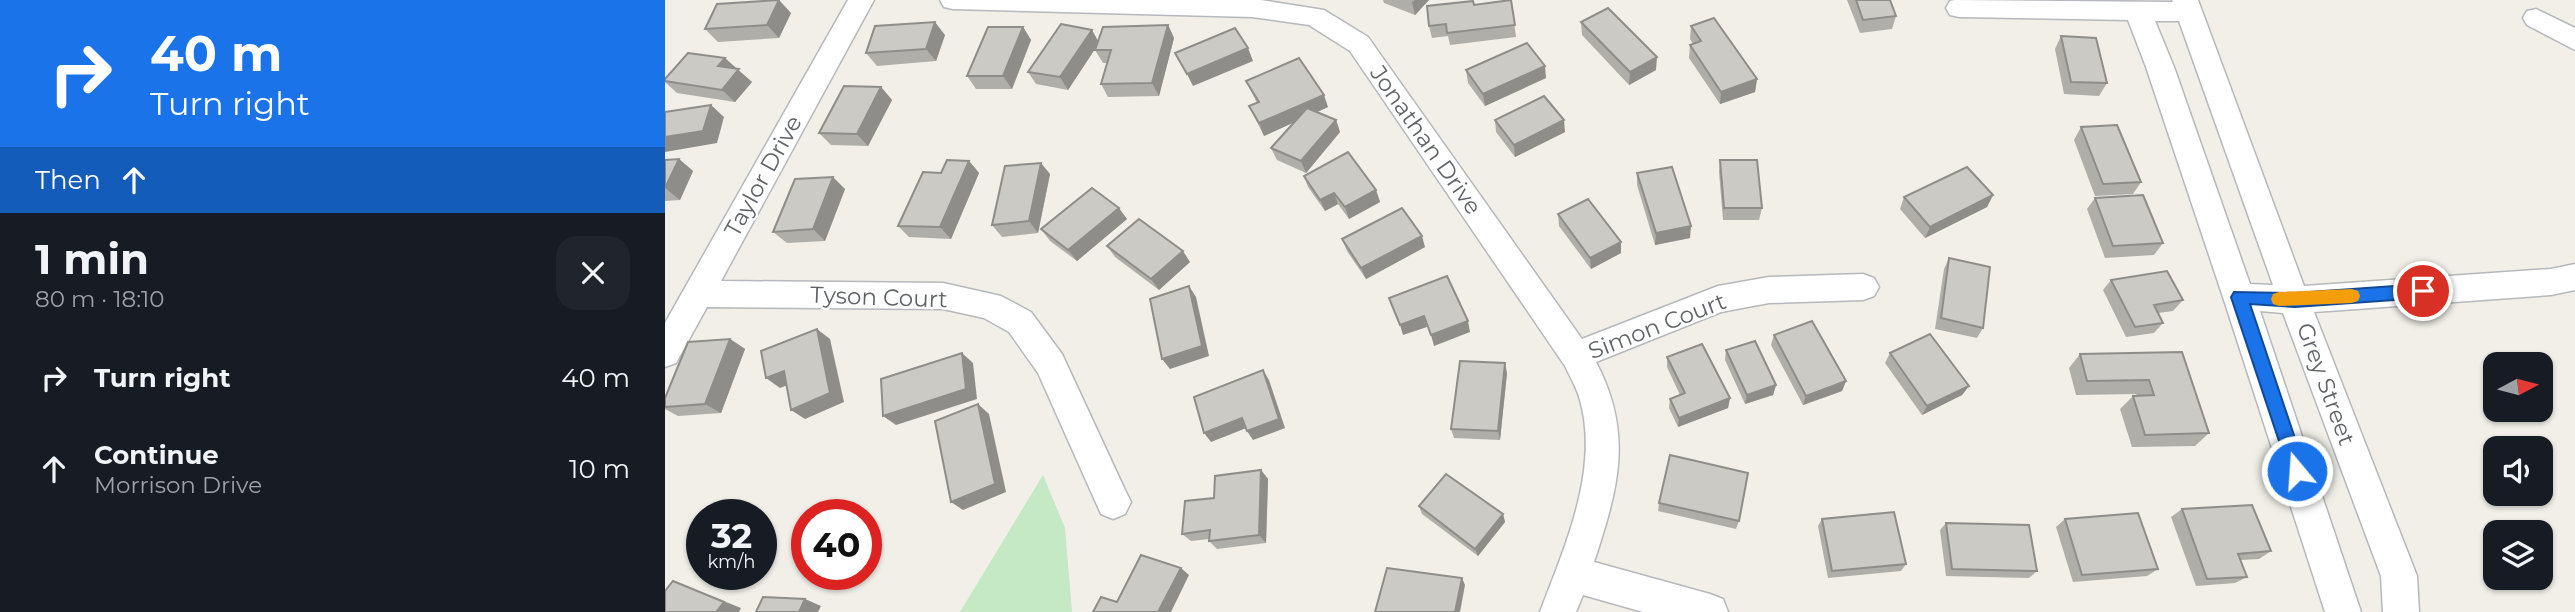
<!DOCTYPE html>
<html lang="en">
<head>
<meta charset="utf-8">
<style>
	:root { --surface:#171b24; --page:#20242c; --text:#f1f3f6; --muted:#9ea1a6 }
	body { margin:0; font-family:Montserrat,sans-serif; background:var(--page); color:var(--text); height:100vh; display:flex; flex-direction:column; font-size:26px; white-space:nowrap }
	* { box-sizing:border-box; margin:0 }
	p { font-size:23px; color:var(--muted) }
	.icon { flex:none; width:38px; height:38px; fill:none; stroke:currentColor; stroke-width:2; stroke-linecap:round; stroke-linejoin:round }
	.map { position:relative; flex:1; overflow:hidden }
	.side { display:flex; flex-direction:column; background:var(--surface); width:665px }
	.side>* { flex:none }
	.banner { background:#1a73e8; color:#fff; overflow:hidden }
	.needle { width:46px; rotate:83deg }
	.tools { position:absolute; left:1818px; top:352px; display:grid; gap:14px }
	.tools a { display:grid; place-items:center; width:70px; height:70px; border-radius:14px; background:var(--surface); box-shadow:0 2px 5px #0004; font-size:35px }
	.speed { position:absolute; left:21px; top:499px; display:flex; gap:14px; font-size:35px; font-weight:700; text-align:center }
	.speed>* { display:grid; place-content:center; width:91px; height:91px; border-radius:50%; background:var(--surface); box-shadow:0 2px 5px #0004; line-height:1 }
	.speed small { font-size:18px; font-weight:400 }
	.speed .limit { border:10px solid #d22; background:#fff; color:#111 }
	.pin { position:absolute; display:grid; place-items:center; width:60px; height:60px; color:#fff; margin:-30px; border:4px solid #fff; border-radius:50%; box-shadow:0 2px 7px #0007 }
	.me { position:absolute; width:77px; margin:-38px; rotate:342deg; stroke-linejoin:round; filter:drop-shadow(0 0 5px #0008) }
	.turn { display:flex; align-items:center; gap:24px; height:147px; padding:0 35px; font-size:32px }
	.turn .icon { width:91px; height:91px; stroke-width:2.5 }
	.turn b { display:block; font-size:49px; line-height:60px }
	.then { display:flex; align-items:center; height:66px; padding:0 35px; background:#0003; gap:14px; font-size:26px }
	.round { display:grid; place-items:center; flex:none; width:74px; height:74px; border-radius:21px; background:var(--page) }
	.head { display:flex; align-items:center; justify-content:space-between; height:119px; padding:0 35px }
	h1 { font-size:42px; font-weight:700; line-height:52px }
	ul { padding:0; list-style:none }
	li { display:flex; align-items:center; gap:21px; height:91px; padding:0 35px }
	li div { flex:1 }
	li b { display:block; font-size:26px }
	li em { font-style:normal }
	main { display:flex; flex:1; min-height:0 }
	.map>svg:first-child { display:block }
</style>
</head>
<body>
<main>
<section class="side">
<div class="banner">
<div class="turn"><svg class="icon" aria-label="right" viewBox="0 0 24 24"><path d="M7 20v-9h11M14 6l5 5-5 5"/></svg><div><b>40 m</b>Turn right</div></div>
<div class="then">Then<svg class="icon" aria-label="ahead" viewBox="0 0 24 24"><path d="M12 20V5M6 11l6-6 6 6"/></svg></div>
</div>
<div class="head"><div><h1>1 min</h1><p>80 m · 18:10</p></div><a class="round"><svg class="icon" aria-label="close" viewBox="0 0 24 24"><path d="M6 6l12 12M18 6L6 18"/></svg></a></div>
<ul>
<li><svg class="icon" aria-label="right" viewBox="0 0 24 24"><path d="M7 20v-9h11M14 6l5 5-5 5"/></svg><div><b>Turn right</b></div><em>40 m</em></li>
<li><svg class="icon" aria-label="ahead" viewBox="0 0 24 24"><path d="M12 20V5M6 11l6-6 6 6"/></svg><div><b>Continue</b><p>Morrison Drive</p></div><em>10 m</em></li>
</ul>
</section>
<div class="map">
<svg width="1910" height="612" viewBox="0 0 1910 612">
	<rect width="100%" height="100%" fill="#f1efe8"/>
	<path fill="#c5e8c5" d="M378,475L400,528L407,612H295Z"/>
	<g fill="none" stroke-linecap="round" stroke-linejoin="round">
		<g stroke="#b5b8bc" stroke-width="3">
			<g id="minor">
				<path d="M183,0H209L56,281L278,283L336,296L366,312L397,354L460,490L466,502L460,514L448,519L436,514L373,373L344,332L319,318L278,309L42,307L11,363L0,367V323Z"/>
				<path d="M275,0H596L659,10L703,37L917,339L1053,286L1104,277L1198,274L1209,278L1214,287L1209,296L1198,300L1104,303L1056,312L931,362C969,434 953,489 929,562L1045,594L1058,599L1063,612H978L918,595L911,612H875C899,548 935,470 915,400C912,388 905,377 900,366L685,51L644,25L587,17L288,9L279,7Z"/>
				<path d="M1290,0L1508,2L1507,0H1533L1639,286L1886,269L1910,264V290L1886,295L1649,312L1752,576L1754,612H1718L1716,576L1618,313L1595,311L1696,612H1660L1558,297L1481,67L1463,20L1294,17L1285,15L1281,8L1285,1ZM1490,21H1514L1608,285L1585,284L1509,67Z"/>
				<path d="M1871,9L1910,28V50L1862,25L1858,18L1862,11Z"/>
			</g>
		</g>
		<use href="#minor" fill="#fff" fill-rule="evenodd"/>
	</g>
	<g fill="#afaea9">
		<path d="M718,0H764L750,15L719,3Z"/>
		<path d="M846,0L851,37L785,45L783,36L767,38L764,26L809,5Z"/>
		<path d="M1182,0H1225L1231,16L1227,29L1195,33Z"/>
		<path d="M126,13L114,38L53,42L40,29Z"/>
		<path d="M916,22L991,70L964,85L917,35Z"/>
		<path d="M503,25L509,38L494,96L443,97L436,84L442,63H438L430,50L431,47L403,90L371,84L363,72L427,30L433,41Z"/>
		<path d="M1026,26L1092,79L1090,92L1055,104L1024,58L1025,45L1028,44L1025,39Z"/>
		<path d="M358,27L366,40L347,89H311L302,76Z"/>
		<path d="M280,35L271,61L212,66L201,53Z"/>
		<path d="M1396,36L1442,83L1434,96L1399,94L1390,49Z"/>
		<path d="M71,69L87,82L70,102L12,93L0,82V79Z"/>
		<path d="M801,70L881,78L820,106L803,83Z"/>
		<path d="M581,81L663,107L652,112L671,120L675,132L641,173L612,160L606,148L629,122L599,136L584,106L592,103Z"/>
		<path d="M216,87L227,100L203,146L166,145L154,133Z"/>
		<path d="M830,120L900,132L850,157L831,132Z"/>
		<path d="M1416,127L1476,182L1468,194L1430,196L1409,140Z"/>
		<path d="M14,159L28,171L15,200L0,201V160Z"/>
		<path d="M1055,160L1097,208L1094,220H1058L1054,172Z"/>
		<path d="M304,161L314,173L286,239L244,237L233,226L276,173Z"/>
		<path d="M972,173L1025,238L990,245L972,185Z"/>
		<path d="M385,174L373,233L337,237L327,225Z"/>
		<path d="M639,176L711,190L715,202L684,219L673,204L660,211L643,187Z"/>
		<path d="M180,189L160,241L122,243L108,232Z"/>
		<path d="M1328,195L1322,207L1260,238L1235,209L1239,197Z"/>
		<path d="M1430,198L1498,243L1489,255L1440,258L1422,209Z"/>
		<path d="M893,214L956,242V253L926,269L894,226Z"/>
		<path d="M462,219L412,261L385,241L376,229Z"/>
		<path d="M677,239L760,247L701,279L682,251Z"/>
		<path d="M442,246L525,262L494,290L450,257Z"/>
		<path d="M1284,258L1318,328L1312,338L1270,329L1279,269Z"/>
		<path d="M1446,280L1518,300L1508,311L1493,313L1498,323L1489,333L1461,337L1438,290Z"/>
		<path d="M1109,335L1181,381L1177,391L1138,405L1106,345Z"/>
		<path d="M65,339L80,349L56,413L13,416L0,409V398Z"/>
		<path d="M1061,350L1111,385L1108,395L1080,404L1060,360Z"/>
		<path d="M1517,352L1544,433L1530,446L1467,447L1455,409L1468,396L1472,395L1471,394L1411,395L1404,368L1415,354Z"/>
		<path d="M1225,353L1304,386L1297,395L1257,415L1220,363Z"/>
		<path d="M1002,357L1065,398L1063,408L1013,427L1004,408L1005,399L1015,395L1002,367Z"/>
		<path d="M842,373L835,440L789,438L786,429Z"/>
		<path d="M596,470L603,479L601,543L552,549L544,541V539L526,541L517,534L549,498Z"/>
		<path d="M994,503L1074,521L1071,529L993,511Z"/>
		<path d="M754,506L838,514L840,522L813,556L757,514Z"/>
		<path d="M1517,509L1606,551L1594,559L1575,560L1582,577L1570,583L1531,586L1506,517Z"/>
		<path d="M1157,519L1241,564L1236,571L1163,578L1153,526Z"/>
		<path d="M1400,519L1493,569L1482,576L1408,582L1391,527Z"/>
		<path d="M1281,523L1372,571L1364,578L1281,576L1275,530Z"/>
	</g>
	<g fill="#8f8d8a">
		<path d="M114,0L126,13L114,38L102,25Z"/>
		<path d="M750,0H764L750,15L747,2Z"/>
		<path d="M270,22L280,35L271,61L261,49Z"/>
		<path d="M503,25L509,38L494,96L487,83Z"/>
		<path d="M358,27L366,40L347,89L338,76Z"/>
		<path d="M427,30L434,43L403,90L395,77Z"/>
		<path d="M583,48L588,61L528,86L522,74Z"/>
		<path d="M992,57L991,70L964,85L965,72Z"/>
		<path d="M60,58L87,82L70,102L57,90L53,66Z"/>
		<path d="M880,66L881,78L820,106L818,94Z"/>
		<path d="M1092,79L1090,92L1055,104L1056,92Z"/>
		<path d="M216,87L227,100L203,146L192,134Z"/>
		<path d="M659,95L663,107L599,136L594,123Z"/>
		<path d="M46,105L59,117L52,143L0,152V137Z"/>
		<path d="M671,120L675,132L641,173L636,161Z"/>
		<path d="M899,120L900,132L850,157L849,145Z"/>
		<path d="M14,159L28,171L15,200L0,188Z"/>
		<path d="M304,161L314,173L286,239L275,227Z"/>
		<path d="M376,163L385,174L373,233L364,221Z"/>
		<path d="M168,177L180,189L160,241L148,229Z"/>
		<path d="M711,190L715,202L684,219L680,207Z"/>
		<path d="M669,193L673,204L660,211L655,200Z"/>
		<path d="M1328,195L1322,207L1260,238L1265,227Z"/>
		<path d="M454,208L462,219L412,261L403,250Z"/>
		<path d="M1026,226L1025,238L990,245L991,233Z"/>
		<path d="M757,236L760,247L701,279L696,268Z"/>
		<path d="M956,242V253L926,269L925,258Z"/>
		<path d="M518,251L525,262L494,290L486,279Z"/>
		<path d="M524,286L531,297L544,356L505,369L497,359Z"/>
		<path d="M759,316L762,327L738,335L735,325Z"/>
		<path d="M803,321L805,332L769,346L766,335Z"/>
		<path d="M152,329L165,339L179,402L140,419L126,410Z"/>
		<path d="M65,339L80,349L56,413L40,404Z"/>
		<path d="M297,353L308,363L312,399L231,425L218,416Z"/>
		<path d="M840,363L842,373L835,440L833,431Z"/>
		<path d="M598,370L604,380L620,428L588,440L582,431Z"/>
		<path d="M119,371L133,381L115,388L101,378Z"/>
		<path d="M1181,381L1177,391L1138,405L1141,396Z"/>
		<path d="M1111,385L1108,395L1080,404L1082,395Z"/>
		<path d="M1304,386L1297,395L1257,415L1262,406Z"/>
		<path d="M1065,398L1063,408L1013,427L1014,418Z"/>
		<path d="M313,404L324,414L341,492L298,510L286,502Z"/>
		<path d="M577,418L584,427L546,442L539,433Z"/>
		<path d="M596,470L603,479L601,543L594,535Z"/>
		<path d="M838,514L840,522L813,556L810,549Z"/>
		<path d="M516,568L524,575L506,612H493Z"/>
		<path d="M797,578L800,585L795,612H790Z"/>
		<path d="M8,581L76,608L74,612H51Z"/>
		<path d="M140,599L156,606L153,612H134Z"/>
	</g>
	<g fill="#cccac5" stroke="#8f8d8a" stroke-width="2">
		<path d="M114,0L102,25L40,29L52,4Z"/>
		<path d="M846,0L850,25L782,33L781,24L764,26L762,6L808,1L809,5Z"/>
		<path d="M1191,0H1225L1231,16L1198,20Z"/>
		<path d="M943,8L992,57L965,72L916,22Z"/>
		<path d="M1049,18L1092,79L1056,92L1025,45L1036,41L1026,26Z"/>
		<path d="M270,22L261,49L201,53L210,26Z"/>
		<path d="M396,24L427,30L395,77L363,72Z"/>
		<path d="M503,25L487,83L436,84L446,50H430L438,27Z"/>
		<path d="M323,27H358L338,76H302Z"/>
		<path d="M570,28L583,48L522,74L510,53Z"/>
		<path d="M1396,36L1431,38L1442,83L1406,82Z"/>
		<path d="M862,43L880,66L818,94L801,70Z"/>
		<path d="M23,53L60,58L53,66L74,69L57,90L0,81V79Z"/>
		<path d="M634,58L659,95L594,123L584,106L594,102L581,81Z"/>
		<path d="M179,86L216,87L192,134L154,133Z"/>
		<path d="M879,96L899,120L849,145L830,120Z"/>
		<path d="M46,105L38,131L0,137V112Z"/>
		<path d="M642,108L671,120L636,161L606,148Z"/>
		<path d="M1452,125L1476,182L1438,184L1416,127Z"/>
		<path d="M683,152L711,190L680,207L669,193L655,200L639,176Z"/>
		<path d="M14,159L0,188V160Z"/>
		<path d="M282,160L304,161L275,227L233,226L258,172L276,173Z"/>
		<path d="M1055,160H1092L1097,208H1059Z"/>
		<path d="M376,163L364,221L327,225L340,166Z"/>
		<path d="M1007,167L1026,226L991,233L972,173Z"/>
		<path d="M1302,167L1328,195L1265,227L1239,197Z"/>
		<path d="M168,177L148,229L108,232L130,179Z"/>
		<path d="M427,188L454,208L403,250L376,229Z"/>
		<path d="M1478,195L1498,243L1448,246L1430,198Z"/>
		<path d="M923,199L956,242L925,258L893,214Z"/>
		<path d="M737,208L757,236L696,268L677,239Z"/>
		<path d="M474,219L518,251L486,279L442,246Z"/>
		<path d="M1284,258L1325,267L1318,328L1276,318Z"/>
		<path d="M1502,271L1518,300L1489,305L1498,323L1470,327L1446,280Z"/>
		<path d="M782,276L803,321L766,335L759,316L735,325L724,298Z"/>
		<path d="M524,286L537,346L497,359L485,299Z"/>
		<path d="M1147,321L1181,381L1141,396L1109,335Z"/>
		<path d="M152,329L165,393L126,410L119,371L101,378L96,351Z"/>
		<path d="M1265,334L1304,386L1262,406L1225,353Z"/>
		<path d="M65,339L40,404L0,407V398L23,342Z"/>
		<path d="M1090,341L1111,385L1082,395L1061,350Z"/>
		<path d="M1037,344L1065,398L1014,418L1005,399L1020,393L1002,357Z"/>
		<path d="M1517,352L1544,433L1480,435L1468,396L1489,395L1484,380L1422,381L1415,354Z"/>
		<path d="M297,353L301,389L218,416L216,379Z"/>
		<path d="M795,361L840,363L833,431L786,429Z"/>
		<path d="M598,370L614,419L582,431L577,418L539,433L529,397Z"/>
		<path d="M313,404L330,484L286,502L270,421Z"/>
		<path d="M1005,455L1083,473L1074,521L994,503Z"/>
		<path d="M596,470L594,535L544,541L545,530L517,534L520,501L549,498L550,476Z"/>
		<path d="M781,474L838,514L810,549L754,506Z"/>
		<path d="M1587,505L1606,551L1573,554L1582,577L1542,579L1517,509Z"/>
		<path d="M1229,512L1241,564L1167,571L1157,519Z"/>
		<path d="M1473,513L1493,569L1417,575L1400,519Z"/>
		<path d="M1281,523L1364,525L1372,571L1287,569Z"/>
		<path d="M476,555L516,568L493,612H428L436,597L452,602Z"/>
		<path d="M722,568L797,578L790,612H710Z"/>
		<path d="M8,581L59,602L51,612H0V591Z"/>
		<path d="M98,597L140,599L134,612H91Z"/>
	</g>
	<path fill="#1a73e8" stroke="#114b97" stroke-width="2" d="M1758,284L1764,286L1766,291L1764,296L1758,298L1630,307L1585,304L1641,471L1639,477L1632,479L1626,477L1566,297L1569,292L1630,293Z"/>
	<path fill="#f59e0b" d="M1687,289L1693,291L1695,296L1693,301L1687,303L1614,306L1608,304L1606,299L1608,294L1614,292Z"/>
	<g text-anchor="middle" dominant-baseline="central" stroke-width="5" stroke-linejoin="round" paint-order="stroke">
		<g font-size="23" fill="#5f6368" stroke="#fff">
			<text transform="translate(761 140) rotate(55)">Jonathan Drive</text>
			<text transform="translate(98 176) rotate(-61)">Taylor Drive</text>
			<text transform="translate(214 297) rotate(2)">Tyson Court</text>
			<text transform="translate(992 326) rotate(-21)">Simon Court</text>
			<text transform="translate(1661 384) rotate(70)">Grey Street</text>
		</g>
	</g>
</svg>
<div class="tools">
<a><svg class="needle" viewBox="-14 -14 28 28"><path d="M0-13l5 13h-10z" fill="#e53935"/><path d="M0 13l5-13h-10z" fill="#9ea1a6"/></svg></a>
<a><svg class="icon" aria-label="sound" viewBox="0 0 24 24"><path d="M4 9h4l5-4v14l-5-4H4zM17 9q2 3 0 6"/></svg></a>
<a><svg class="icon" aria-label="layers" viewBox="0 0 24 24"><path d="M12 4l9 5-9 5-9-5zM3 14l9 5 9-5"/></svg></a>
</div>
<div class="speed"><div>32<small>km/h</small></div><div class="limit">40</div></div>
<div class="pin" style="left:1758px;top:291px;background:#d93025"><svg class="icon" aria-label="arrive" viewBox="0 0 24 24"><path d="M6 21V4h12l-3 4 3 4H6"/></svg></div>
<svg class="me" style="left:1632px;top:471px" viewBox="-20 -20 40 40"><circle r="17" fill="#1a73e8" stroke="#fff" stroke-width="3"/><path d="M0-11L8 9 0 5-8 9z" fill="#fff"/></svg>
</div>
</main>
</body>
</html>
